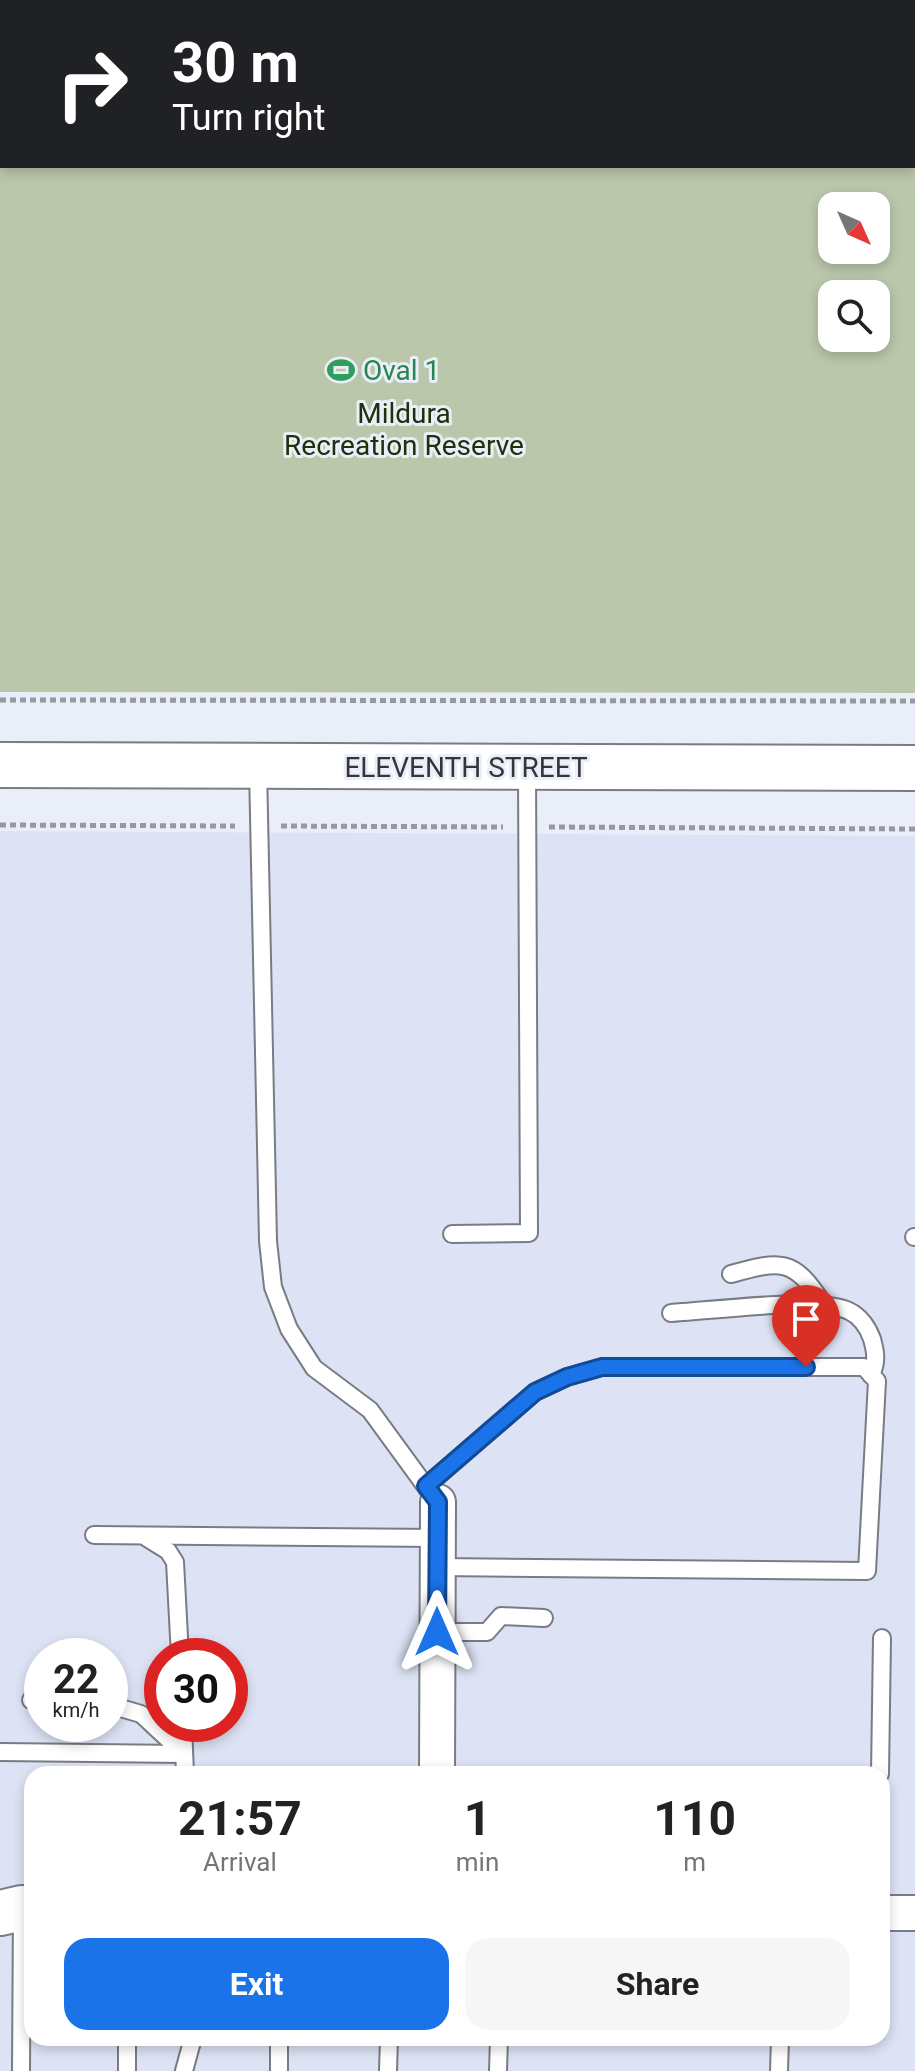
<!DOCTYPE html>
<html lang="en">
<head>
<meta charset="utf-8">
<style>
	:root { --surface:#fff; --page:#f6f6f6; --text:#222; --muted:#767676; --accent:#1a73e8 }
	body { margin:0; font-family:Roboto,sans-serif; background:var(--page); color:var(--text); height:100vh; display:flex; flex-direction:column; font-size:30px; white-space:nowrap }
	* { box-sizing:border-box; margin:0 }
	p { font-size:26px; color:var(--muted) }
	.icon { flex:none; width:44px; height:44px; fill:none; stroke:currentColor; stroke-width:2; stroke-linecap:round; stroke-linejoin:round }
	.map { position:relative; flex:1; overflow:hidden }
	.drawer { position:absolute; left:24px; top:1766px; width:866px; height:280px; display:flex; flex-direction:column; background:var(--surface); border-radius:24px; box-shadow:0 4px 12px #0003 }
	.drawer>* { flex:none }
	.top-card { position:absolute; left:0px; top:0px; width:916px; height:168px; box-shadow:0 4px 12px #0003; background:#202124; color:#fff; overflow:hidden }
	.needle { width:52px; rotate:135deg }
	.fabs { position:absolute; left:818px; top:192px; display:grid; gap:16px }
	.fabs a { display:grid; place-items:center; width:72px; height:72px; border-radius:16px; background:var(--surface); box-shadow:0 4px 12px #0003; font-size:40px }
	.speed { position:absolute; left:24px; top:1638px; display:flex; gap:16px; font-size:40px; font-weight:700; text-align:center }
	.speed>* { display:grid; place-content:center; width:104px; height:104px; border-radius:50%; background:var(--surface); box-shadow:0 4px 12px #0003; line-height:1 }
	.speed small { font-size:20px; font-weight:400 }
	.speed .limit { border:12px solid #d22; background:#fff; color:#111 }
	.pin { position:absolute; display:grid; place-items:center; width:68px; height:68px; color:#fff; margin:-82px -34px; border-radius:50% 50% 50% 0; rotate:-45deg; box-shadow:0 0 8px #0007 }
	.pin .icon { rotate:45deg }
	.me { position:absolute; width:88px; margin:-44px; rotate:0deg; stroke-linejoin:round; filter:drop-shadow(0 0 6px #0008) }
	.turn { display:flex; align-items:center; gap:28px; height:168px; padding:0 40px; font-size:36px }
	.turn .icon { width:104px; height:104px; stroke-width:2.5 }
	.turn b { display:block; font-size:56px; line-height:68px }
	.eta { display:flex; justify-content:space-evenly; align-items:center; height:136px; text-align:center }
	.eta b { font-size:48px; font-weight:700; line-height:56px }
	.primary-button { display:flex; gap:16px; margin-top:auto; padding:16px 40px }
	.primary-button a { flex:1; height:92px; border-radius:24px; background:var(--accent); color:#fff; font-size:32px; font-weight:700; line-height:92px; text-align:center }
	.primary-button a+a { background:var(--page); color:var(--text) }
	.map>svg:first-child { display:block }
</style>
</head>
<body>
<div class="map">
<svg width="915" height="2071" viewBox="0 0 915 2071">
	<rect width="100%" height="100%" fill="#eaeef8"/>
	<path fill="#dde3f4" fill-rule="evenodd" d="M0,831L915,836V2071H0ZM42,1656H110V1724H42ZM162,1656H230V1724H162ZM32,1774H882V2038H32Z"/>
	<path fill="#bbc7ab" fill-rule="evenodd" d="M0,0H915V693L0,692ZM2,2H914V166H2ZM832,206H876V250H832ZM832,294H876V338H832Z"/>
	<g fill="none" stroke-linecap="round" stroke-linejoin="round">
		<g stroke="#787c84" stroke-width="20">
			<g id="lane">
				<path d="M258,768L268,1241L273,1287L289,1329L314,1368L370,1410L432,1495"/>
				<path d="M452,1234L529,1233L527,769"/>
				<path d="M914,1237H915"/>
				<path d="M731,1274C781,1260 794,1258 823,1304"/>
				<path d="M671,1313C708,1311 821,1296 849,1311C860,1316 868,1328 872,1339C876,1353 877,1362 871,1375"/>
				<path d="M426,1486L535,1392L567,1377L602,1367H864L877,1381L867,1571L438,1567"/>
				<path d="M94,1535L438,1538"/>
				<path d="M147,1538L168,1551L175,1562L180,1656"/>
				<path d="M437,1632H487L501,1616L544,1618"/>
				<path d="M31,1700L42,1699"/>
				<path d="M110,1705L141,1714L184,1754"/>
				<path d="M183,1724L185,1774"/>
				<path d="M0,1752L184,1754"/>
				<path d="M880,1774L882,1638"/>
				<path d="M127,2038V2071"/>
				<path d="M279,2038V2071"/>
				<path d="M21,2071L22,1910"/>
				<path d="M184,2071L193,2038"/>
				<path d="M388,2071L389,2038"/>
				<path d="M498,2071L499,2038"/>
				<path d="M779,2071L780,2038"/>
			</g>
		</g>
		<g stroke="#787c84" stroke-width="38">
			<g id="street">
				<path d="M437,1774L438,1502"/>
				<path d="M882,1913H915"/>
			</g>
		</g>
		<g stroke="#787c84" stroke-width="48">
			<g id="secondary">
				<path d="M0,765L915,768"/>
				<path d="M0,1913L22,1908"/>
			</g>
		</g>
		<g stroke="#9699a0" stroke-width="5" stroke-dasharray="6 4" stroke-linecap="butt">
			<path d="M0,700L915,701"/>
			<path d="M0,825L235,826"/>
			<path d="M281,826L503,827"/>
			<path d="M549,827L915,829"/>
		</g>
		<use href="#lane" stroke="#fff" stroke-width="16"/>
		<use href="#street" stroke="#fff" stroke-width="34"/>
		<use href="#secondary" stroke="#fff" stroke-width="44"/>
	</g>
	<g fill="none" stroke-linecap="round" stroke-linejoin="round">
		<g stroke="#114b97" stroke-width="20">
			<path id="route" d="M437,1632L438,1502L426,1486L535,1392L567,1377L602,1367H806"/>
		</g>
		<use href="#route" stroke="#1a73e8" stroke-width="14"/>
	</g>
	<defs>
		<g id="stadium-bare" transform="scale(2.16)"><path d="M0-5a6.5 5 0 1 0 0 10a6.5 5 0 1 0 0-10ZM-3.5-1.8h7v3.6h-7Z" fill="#2e9e5b" stroke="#eaeef8" stroke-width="2.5" paint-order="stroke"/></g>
	</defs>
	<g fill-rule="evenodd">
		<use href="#stadium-bare" x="341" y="370"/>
	</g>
	<g text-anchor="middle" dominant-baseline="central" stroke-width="6" stroke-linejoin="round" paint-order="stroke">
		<g font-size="28" fill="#27864d" stroke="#eaeef8" text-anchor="start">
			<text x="363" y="370">Oval 1</text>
		</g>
		<g font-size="28" fill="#213009" stroke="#eaeef8">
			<text x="404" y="413">Mildura<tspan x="404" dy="32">Recreation Reserve</tspan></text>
		</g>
		<g font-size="28" fill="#333539" stroke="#eaeef8">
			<text x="466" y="767">ELEVENTH STREET</text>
		</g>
	</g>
</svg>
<div class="fabs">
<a><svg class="needle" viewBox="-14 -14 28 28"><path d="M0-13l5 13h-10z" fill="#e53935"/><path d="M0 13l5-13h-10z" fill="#767676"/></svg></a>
<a><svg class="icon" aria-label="search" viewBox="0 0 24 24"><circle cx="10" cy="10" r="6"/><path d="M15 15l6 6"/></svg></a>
</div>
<div class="speed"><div>22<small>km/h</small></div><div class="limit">30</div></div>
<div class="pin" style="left:806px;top:1367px;background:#d93025"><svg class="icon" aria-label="arrive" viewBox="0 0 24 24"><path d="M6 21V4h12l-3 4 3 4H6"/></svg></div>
<svg class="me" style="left:437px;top:1632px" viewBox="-20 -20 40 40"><path d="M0-17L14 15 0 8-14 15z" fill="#1a73e8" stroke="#fff" stroke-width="4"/></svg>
<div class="top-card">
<div class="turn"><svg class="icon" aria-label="right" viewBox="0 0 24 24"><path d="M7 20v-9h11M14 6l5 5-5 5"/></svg><div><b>30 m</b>Turn right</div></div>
</div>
<section class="drawer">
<div class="eta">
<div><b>21:57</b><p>Arrival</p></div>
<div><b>1</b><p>min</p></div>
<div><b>110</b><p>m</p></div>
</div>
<div class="primary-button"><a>Exit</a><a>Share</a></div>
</section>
</div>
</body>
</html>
